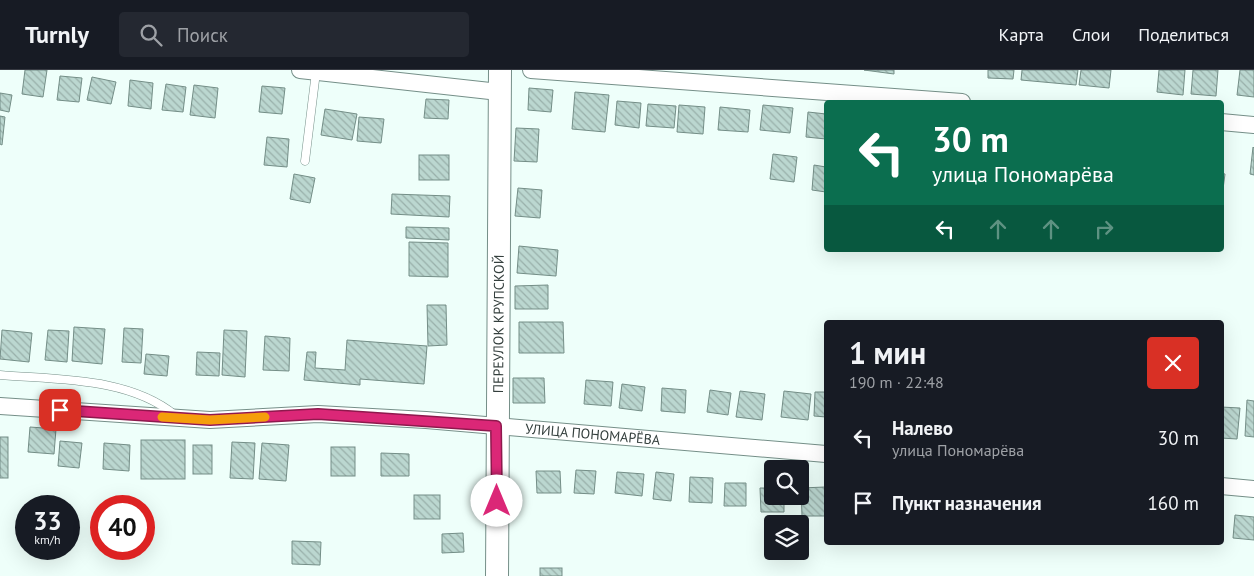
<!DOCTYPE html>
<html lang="ru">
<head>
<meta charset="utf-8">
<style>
	:root { --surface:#171b24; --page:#242831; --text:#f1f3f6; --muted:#9ea1a6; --line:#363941 }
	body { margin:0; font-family:"PT Sans",sans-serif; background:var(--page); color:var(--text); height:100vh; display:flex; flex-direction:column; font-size:19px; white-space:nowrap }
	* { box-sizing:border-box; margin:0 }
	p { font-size:16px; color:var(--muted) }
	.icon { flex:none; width:28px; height:28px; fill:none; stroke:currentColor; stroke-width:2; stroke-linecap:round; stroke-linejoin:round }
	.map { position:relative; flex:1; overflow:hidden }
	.side { position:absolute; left:824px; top:250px; width:400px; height:225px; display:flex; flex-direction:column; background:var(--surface); border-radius:5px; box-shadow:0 5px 20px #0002 }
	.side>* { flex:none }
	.hud { position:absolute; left:824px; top:30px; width:400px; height:152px; border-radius:5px; box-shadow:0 5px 20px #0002; background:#0b6e4f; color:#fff; overflow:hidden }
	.tools { position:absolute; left:764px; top:390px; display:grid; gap:10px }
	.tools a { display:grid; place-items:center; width:45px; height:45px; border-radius:5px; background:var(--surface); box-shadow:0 5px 20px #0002; font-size:25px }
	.speed { position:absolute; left:15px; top:425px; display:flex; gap:10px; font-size:25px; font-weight:700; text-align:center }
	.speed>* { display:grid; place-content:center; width:65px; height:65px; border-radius:50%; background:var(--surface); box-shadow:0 5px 20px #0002; line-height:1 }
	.speed small { font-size:12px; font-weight:400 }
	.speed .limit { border:8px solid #d22; background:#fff; color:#111 }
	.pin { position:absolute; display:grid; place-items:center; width:42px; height:42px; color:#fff; margin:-21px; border-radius:10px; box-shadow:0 2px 8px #0006 }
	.me { position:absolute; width:55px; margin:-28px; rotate:0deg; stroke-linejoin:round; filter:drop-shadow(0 0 4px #0008) }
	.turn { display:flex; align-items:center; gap:18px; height:105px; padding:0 25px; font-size:22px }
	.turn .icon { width:65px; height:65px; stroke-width:2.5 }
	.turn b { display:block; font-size:35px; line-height:42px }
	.lanes { display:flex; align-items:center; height:48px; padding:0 25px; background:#0003; justify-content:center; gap:25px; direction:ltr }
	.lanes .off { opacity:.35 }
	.round { display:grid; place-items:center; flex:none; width:52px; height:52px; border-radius:5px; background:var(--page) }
	.overview { display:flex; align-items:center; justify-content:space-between; height:85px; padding:0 25px }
	h1 { font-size:30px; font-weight:800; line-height:38px }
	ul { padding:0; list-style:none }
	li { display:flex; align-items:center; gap:15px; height:65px; padding:0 25px }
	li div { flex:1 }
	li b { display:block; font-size:19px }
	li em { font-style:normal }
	header { display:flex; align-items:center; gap:30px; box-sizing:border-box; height:70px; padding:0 25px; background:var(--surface); border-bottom:1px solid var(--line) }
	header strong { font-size:24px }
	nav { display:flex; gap:28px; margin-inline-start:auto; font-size:18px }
	.search { width:350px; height:45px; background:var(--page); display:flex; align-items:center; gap:12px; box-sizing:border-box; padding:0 18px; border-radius:5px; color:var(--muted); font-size:19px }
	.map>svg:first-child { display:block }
</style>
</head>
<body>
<header>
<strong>Turnly</strong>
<div class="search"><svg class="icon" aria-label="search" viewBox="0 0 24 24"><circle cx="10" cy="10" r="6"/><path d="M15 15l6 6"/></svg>Поиск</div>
<nav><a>Карта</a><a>Слои</a><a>Поделиться</a></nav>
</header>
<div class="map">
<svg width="1254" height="506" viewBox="0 0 1254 506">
	<defs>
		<pattern id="building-back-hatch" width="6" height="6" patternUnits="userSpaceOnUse" patternTransform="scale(1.25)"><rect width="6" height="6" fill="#bbd7d0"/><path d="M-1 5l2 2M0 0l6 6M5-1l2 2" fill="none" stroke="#99b0aa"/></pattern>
	</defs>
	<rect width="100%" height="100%" fill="#eefffa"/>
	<g fill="url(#building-back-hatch)" stroke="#748e87">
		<path d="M25,0H47L43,27L22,24Z"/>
		<path d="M864,0H894V4Z"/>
		<path d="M988,0H1014L1013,9L988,8Z"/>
		<path d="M1022,0H1078L1076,15L1021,10Z"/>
		<path d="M1081,0H1111L1109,18L1079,15Z"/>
		<path d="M1159,0H1185L1183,25L1157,22Z"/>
		<path d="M1193,0H1218L1216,26L1191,24Z"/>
		<path d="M1240,0H1254V27L1237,25Z"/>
		<path d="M60,6L82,8L79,32L57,30Z"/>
		<path d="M92,7L116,12L111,34L87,30Z"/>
		<path d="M130,10L153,13L151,39L128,36Z"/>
		<path d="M166,14L186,17L183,42L162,40Z"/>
		<path d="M194,15L218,18L215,48L190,45Z"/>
		<path d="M262,16L285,18L282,44L259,42Z"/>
		<path d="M529,18L553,20L551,42L528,40Z"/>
		<path d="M575,22L609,25L605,62L572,59Z"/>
		<path d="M0,23L12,25L9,42L0,40Z"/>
		<path d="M426,29L449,30L448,49L424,48Z"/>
		<path d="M617,31L641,33L639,58L615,55Z"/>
		<path d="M648,34L676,36L674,58L646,56Z"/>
		<path d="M679,35L705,37L703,64L677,62Z"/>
		<path d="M763,35L793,38L790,63L760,60Z"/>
		<path d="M720,37L750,40L748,62L718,60Z"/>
		<path d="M325,39L357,44L352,70L321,65Z"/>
		<path d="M808,42L826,44V69L806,67Z"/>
		<path d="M0,46L5,47L2,75L0,74Z"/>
		<path d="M359,47L384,49L381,73L357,71Z"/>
		<path d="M516,58L539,59L537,92L514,91Z"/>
		<path d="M267,67L289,69L287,97L264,95Z"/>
		<path d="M1253,77L1254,78V105L1250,104Z"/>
		<path d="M773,84L797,87L794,112L770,109Z"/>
		<rect x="419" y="85" width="30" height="25"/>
		<path d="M814,95L826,97V122L812,120Z"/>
		<path d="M1221,103L1225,104L1221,134Z"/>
		<path d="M294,104L315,108L310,133L290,129Z"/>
		<path d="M518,118L542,120L540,148L515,146Z"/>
		<path d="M392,124L450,126L449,147L391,144Z"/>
		<path d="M406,157L449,158V170L406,168Z"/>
		<path d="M409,172L448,173V207L409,206Z"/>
		<path d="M519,176L558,180L556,206L517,203Z"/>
		<path d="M548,215V239H515V216Z"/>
		<path d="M427,235H446L447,275L428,276Z"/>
		<path d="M519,252H563L564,283H519Z"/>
		<path d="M74,257L105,259L102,294L72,291Z"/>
		<path d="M124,258L143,259L141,293L122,292Z"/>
		<path d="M2,260L32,263L29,292L0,289Z"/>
		<path d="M48,260L69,261L67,292L45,290Z"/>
		<path d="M224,260L247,261L245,307L222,305Z"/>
		<path d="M265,266L290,268L289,301L263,300Z"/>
		<path d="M347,270L427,276L424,314L360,309V315L304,310L307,282H316L315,298L345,300Z"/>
		<path d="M197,282L220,283L219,306L196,305Z"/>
		<path d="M146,284L169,286L167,306L144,304Z"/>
		<path d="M513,308H544L545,333H513Z"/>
		<path d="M586,310L613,312L611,336L584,334Z"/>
		<path d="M622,314L645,317L642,341L619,338Z"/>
		<path d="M662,318L686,320L685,343L661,341Z"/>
		<path d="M710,320L731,323L728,345L707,342Z"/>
		<path d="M740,321L765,324L762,350L736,347Z"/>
		<path d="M784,321L811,324L808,350L781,347Z"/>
		<path d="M815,322H826V347L814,346Z"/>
		<path d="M1247,330L1254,331V367L1245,366Z"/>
		<path d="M1221,337L1240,338L1237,369L1221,368Z"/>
		<path d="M30,357L56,359L54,384L28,382Z"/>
		<rect x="0" y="367" width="8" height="41"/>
		<rect x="141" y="370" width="44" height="39"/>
		<path d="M60,371L82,373L79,398L58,396Z"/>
		<path d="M232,372L255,373L253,409L230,408Z"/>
		<path d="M104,373L130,375L129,401L103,399Z"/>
		<path d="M262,373L289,375L286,411L259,409Z"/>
		<rect x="193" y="375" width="19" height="29"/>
		<rect x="331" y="377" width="24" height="29"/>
		<path d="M381,383L409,384V406H381Z"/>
		<path d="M576,400L596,401L594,424L574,423Z"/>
		<path d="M536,401H560L561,423H537Z"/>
		<path d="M617,402L644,404L642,426L615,423Z"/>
		<path d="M656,402L674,404L671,431L653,429Z"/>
		<path d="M690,407L713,408L712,433L689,432Z"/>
		<path d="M725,413H746V436H724Z"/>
		<path d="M825,417L826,446H802L801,418Z"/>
		<path d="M760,418H772V426H784V442H761Z"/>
		<rect x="414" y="425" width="26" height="24"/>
		<path d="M1235,445L1254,447V470L1233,468Z"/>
		<path d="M463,463L464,482L442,483V464Z"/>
		<path d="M292,471L321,472L320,495L292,494Z"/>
		<rect x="540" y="498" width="22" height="8"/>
	</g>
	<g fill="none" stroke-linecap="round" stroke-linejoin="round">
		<g stroke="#758f88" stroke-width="9">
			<g id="lane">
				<path d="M305,91L316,2"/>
				<path d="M0,305C58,310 128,307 175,345"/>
			</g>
		</g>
		<g stroke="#758f88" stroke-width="18">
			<g id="street">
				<path d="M300,0L499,22"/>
				<path d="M531,0L962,32"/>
				<path d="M1221,52L1254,55"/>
				<path id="s1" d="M0,336L210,350L318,344L426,350L826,384"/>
				<path d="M1221,416L1254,419"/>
			</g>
		</g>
		<g stroke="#758f88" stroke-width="24">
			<g id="secondary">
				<path id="s2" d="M497,506L500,0"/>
			</g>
		</g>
		<use href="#lane" stroke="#fff" stroke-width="8"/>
		<use href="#street" stroke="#fff" stroke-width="16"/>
		<use href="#secondary" stroke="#fff" stroke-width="22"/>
	</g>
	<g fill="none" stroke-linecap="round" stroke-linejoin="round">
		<g stroke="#8e194d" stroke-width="12">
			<path id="route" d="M60,340L210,350L318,344L496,356L497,431"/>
		</g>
		<use href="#route" stroke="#db2777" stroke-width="9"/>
		<path stroke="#f59e0b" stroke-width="9" d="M162,347L210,350L265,347"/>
	</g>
	<g text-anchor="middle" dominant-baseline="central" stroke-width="4.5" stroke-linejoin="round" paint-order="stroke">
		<g font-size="14" fill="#343f3d" stroke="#fff">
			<text stroke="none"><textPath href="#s2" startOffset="252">ПЕРЕУЛОК КРУПСКОЙ</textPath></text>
			<text stroke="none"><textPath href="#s1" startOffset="594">УЛИЦА ПОНОМАРЁВА</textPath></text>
		</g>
	</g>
</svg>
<div class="tools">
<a><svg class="icon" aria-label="search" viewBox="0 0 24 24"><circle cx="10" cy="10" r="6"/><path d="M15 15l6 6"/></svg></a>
<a><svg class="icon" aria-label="layers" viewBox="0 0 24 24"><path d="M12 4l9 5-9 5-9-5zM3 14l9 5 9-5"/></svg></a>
</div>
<div class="speed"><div>33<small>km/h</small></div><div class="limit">40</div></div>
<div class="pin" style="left:60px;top:340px;background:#d93025"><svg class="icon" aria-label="arrive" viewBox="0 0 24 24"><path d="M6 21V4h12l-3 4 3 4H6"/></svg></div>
<svg class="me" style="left:497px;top:431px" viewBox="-20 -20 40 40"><circle r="19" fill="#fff"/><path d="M0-13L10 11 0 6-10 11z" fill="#db2777"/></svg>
<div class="hud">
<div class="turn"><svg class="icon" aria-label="left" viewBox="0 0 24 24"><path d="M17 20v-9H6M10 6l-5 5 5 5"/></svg><div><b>30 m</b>улица Пономарёва</div></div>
<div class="lanes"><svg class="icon" aria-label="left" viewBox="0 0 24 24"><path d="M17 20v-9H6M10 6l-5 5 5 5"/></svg><svg class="icon off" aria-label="ahead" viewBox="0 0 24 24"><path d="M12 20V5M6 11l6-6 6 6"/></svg><svg class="icon off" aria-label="ahead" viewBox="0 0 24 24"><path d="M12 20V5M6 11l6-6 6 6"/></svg><svg class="icon off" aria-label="right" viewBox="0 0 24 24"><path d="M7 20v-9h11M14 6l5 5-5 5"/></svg></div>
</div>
<section class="side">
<div class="overview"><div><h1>1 мин</h1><p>190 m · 22:48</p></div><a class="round" style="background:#d93025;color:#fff"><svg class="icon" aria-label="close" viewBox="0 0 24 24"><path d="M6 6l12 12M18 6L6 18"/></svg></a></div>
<ul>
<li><svg class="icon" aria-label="left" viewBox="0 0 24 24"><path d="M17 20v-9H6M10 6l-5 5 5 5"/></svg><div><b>Налево</b><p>улица Пономарёва</p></div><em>30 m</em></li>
<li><svg class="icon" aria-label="arrive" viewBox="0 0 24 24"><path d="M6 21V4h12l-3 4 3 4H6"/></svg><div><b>Пункт назначения</b></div><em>160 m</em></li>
</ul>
</section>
</div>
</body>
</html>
